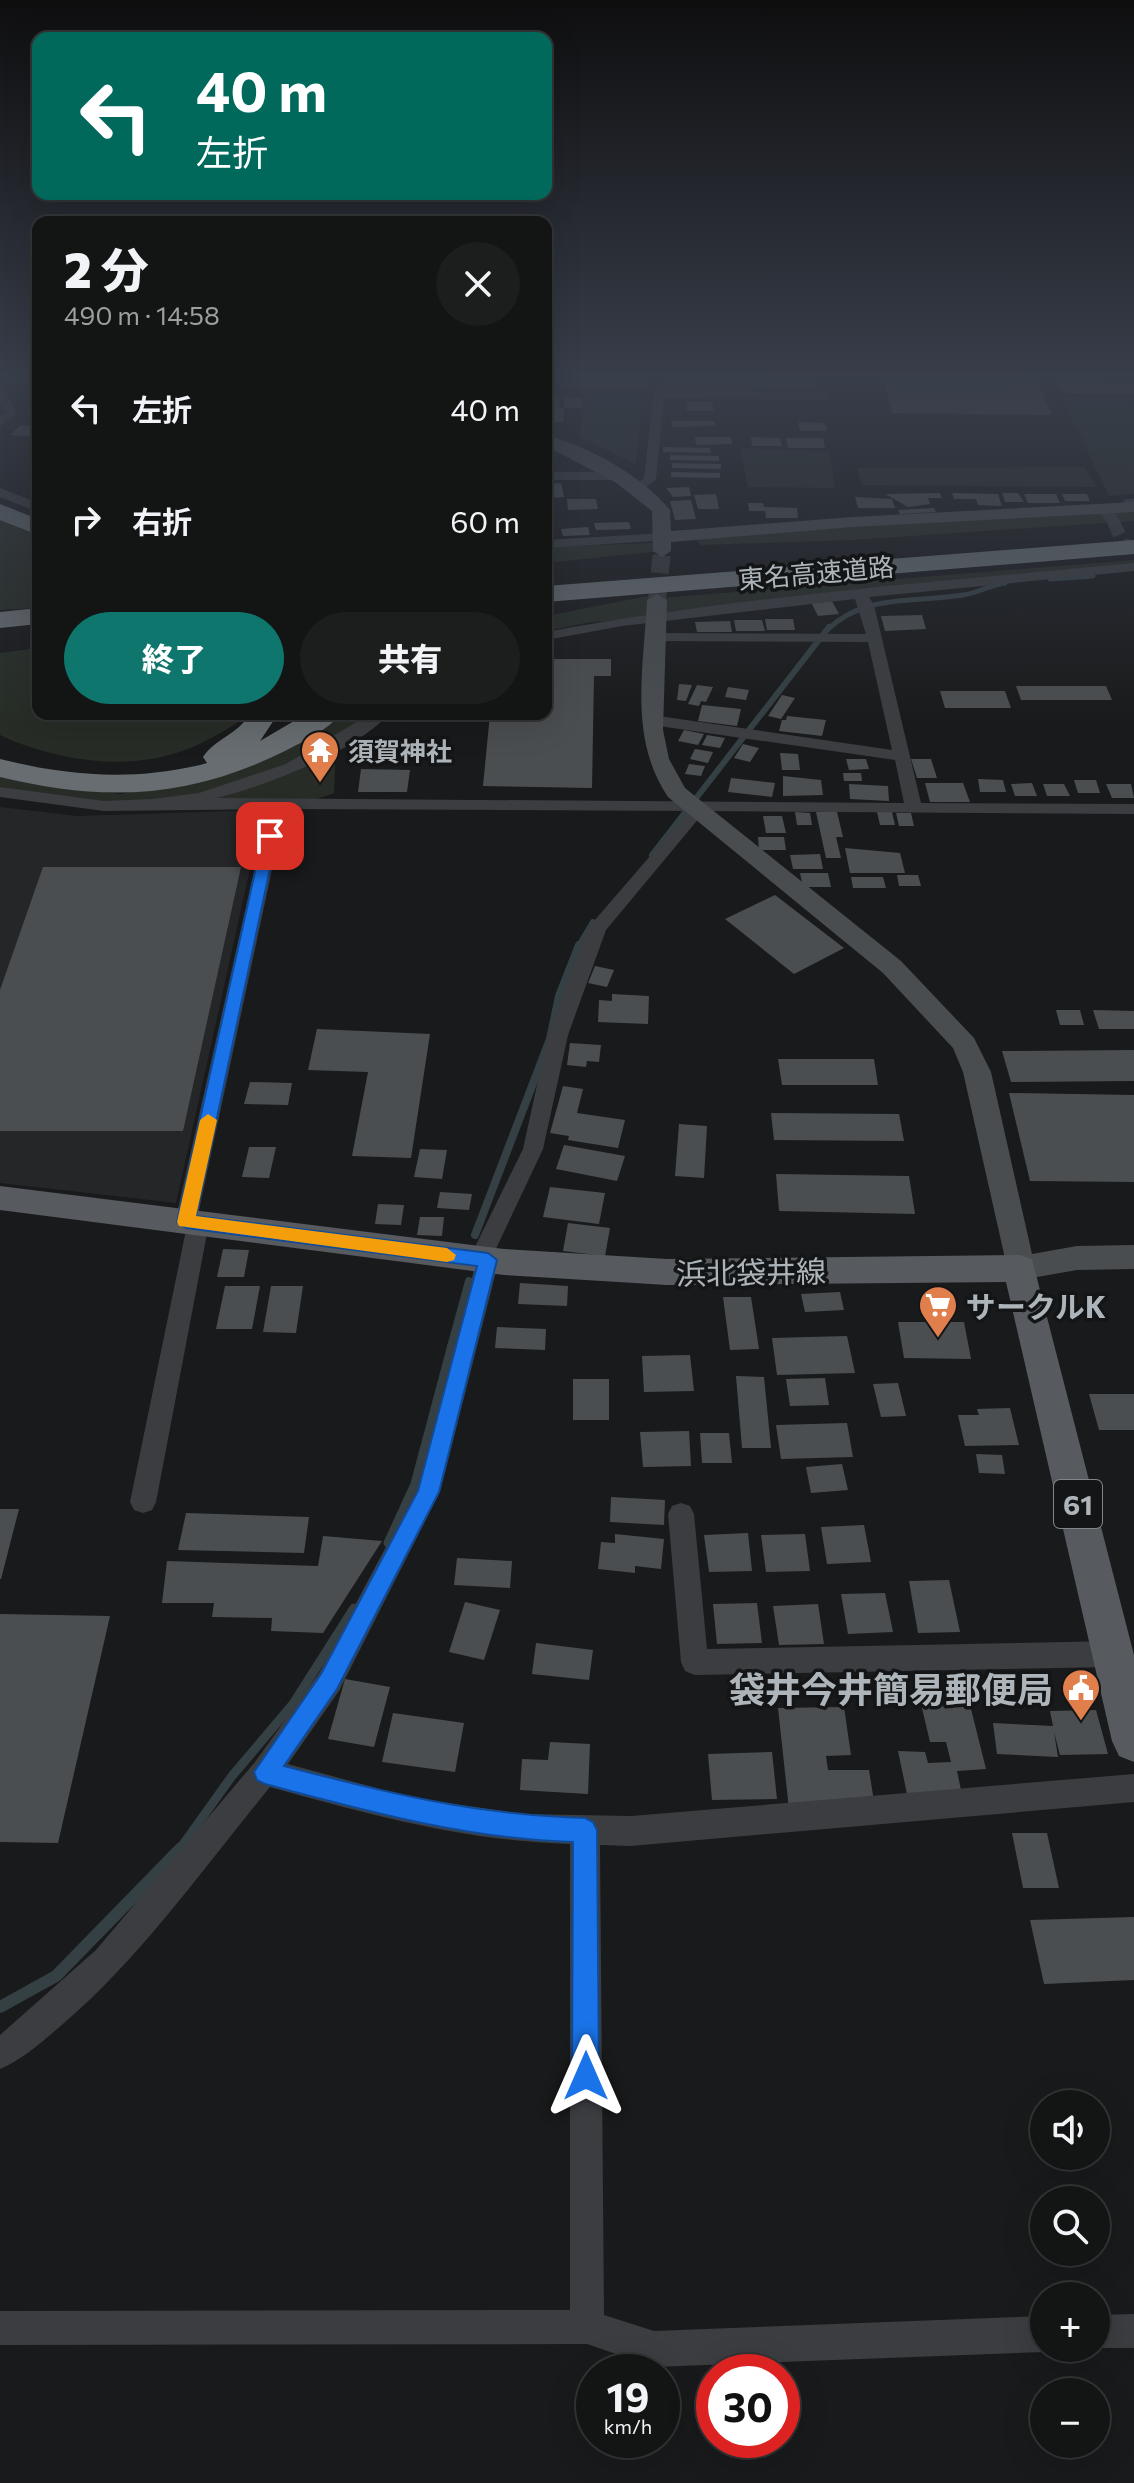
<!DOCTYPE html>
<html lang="ja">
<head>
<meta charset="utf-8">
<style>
	:root { --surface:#131414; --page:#1c1d1d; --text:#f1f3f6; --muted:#9d9ea0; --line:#323334; --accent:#0f766e }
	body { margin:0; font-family:Commissioner,"Noto Sans JP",sans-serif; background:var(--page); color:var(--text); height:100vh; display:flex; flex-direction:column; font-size:30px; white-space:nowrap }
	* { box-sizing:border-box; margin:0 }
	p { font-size:26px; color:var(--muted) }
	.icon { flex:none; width:44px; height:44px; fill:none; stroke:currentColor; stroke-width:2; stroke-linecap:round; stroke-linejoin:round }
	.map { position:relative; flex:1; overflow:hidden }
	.panel { position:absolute; left:32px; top:216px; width:520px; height:504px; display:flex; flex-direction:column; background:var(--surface); border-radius:16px; box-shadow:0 8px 32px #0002,0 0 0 2px var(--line) }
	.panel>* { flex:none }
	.top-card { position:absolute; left:32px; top:32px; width:520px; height:168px; border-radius:16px; box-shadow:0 8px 32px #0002,0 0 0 2px var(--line); background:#00695c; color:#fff; overflow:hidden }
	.tools { position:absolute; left:1030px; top:2090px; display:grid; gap:16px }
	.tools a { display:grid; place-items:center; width:80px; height:80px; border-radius:50%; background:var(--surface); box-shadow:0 8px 32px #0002,0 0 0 2px var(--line); font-size:40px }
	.speed { position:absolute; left:576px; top:2354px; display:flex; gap:16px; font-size:40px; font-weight:700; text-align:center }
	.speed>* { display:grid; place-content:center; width:104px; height:104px; border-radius:50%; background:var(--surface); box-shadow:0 8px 32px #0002,0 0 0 2px var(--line); line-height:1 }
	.speed small { font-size:20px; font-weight:400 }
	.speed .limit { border:12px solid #d22; background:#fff; color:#111 }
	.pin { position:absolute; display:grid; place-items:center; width:68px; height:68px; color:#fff; margin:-34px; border-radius:16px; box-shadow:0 4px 12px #0006 }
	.me { position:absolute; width:88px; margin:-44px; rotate:0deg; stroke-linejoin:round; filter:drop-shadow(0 0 6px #0008) }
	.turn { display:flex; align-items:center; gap:28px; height:168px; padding:0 32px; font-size:36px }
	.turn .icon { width:104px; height:104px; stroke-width:2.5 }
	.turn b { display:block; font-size:56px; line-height:68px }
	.round { display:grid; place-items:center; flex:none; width:84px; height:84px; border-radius:42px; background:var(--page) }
	.head { display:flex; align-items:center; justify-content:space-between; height:136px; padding:0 32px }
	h1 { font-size:48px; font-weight:800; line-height:60px }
	.primary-button { display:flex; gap:16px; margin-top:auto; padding:16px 32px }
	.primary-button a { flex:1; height:92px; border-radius:48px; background:var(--accent); color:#fff; font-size:32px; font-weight:800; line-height:92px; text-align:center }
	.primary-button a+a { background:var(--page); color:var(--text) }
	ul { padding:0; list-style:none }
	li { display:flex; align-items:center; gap:24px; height:112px; padding:0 32px }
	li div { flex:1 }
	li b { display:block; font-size:30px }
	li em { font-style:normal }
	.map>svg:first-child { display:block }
</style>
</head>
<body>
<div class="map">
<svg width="1134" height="2483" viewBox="0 0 1134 2483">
	<rect width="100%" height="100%" fill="#191a1b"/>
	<path fill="#252628" d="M0,807L77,816L263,810L176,1203L0,1183Z"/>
	<g fill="#272d26">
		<path d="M546,375H650L649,388L546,387Z"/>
		<path d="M663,375H812L815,389L664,388Z"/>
		<path d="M588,392L642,395L636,464L579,437Z"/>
		<path d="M1062,397L1128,398L1134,408V494L1109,496Z"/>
		<path d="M740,448L830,452L835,488L748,487Z"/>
		<path d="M1084,467L1097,487L862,485L857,468Z"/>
		<path d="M1134,509V521L854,540L700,545L695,537Z"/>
		<path d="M0,519L38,536V608L0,610Z"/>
		<path d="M652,543L662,551L546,563V547Z"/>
		<path d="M1134,560V567L796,596L665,614L661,598Z"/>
		<path d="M653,595L658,619L591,622L546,631V616Z"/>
		<path d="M38,648V714H240L237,723C217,735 197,747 176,753C121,771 50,759 0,735V653Z"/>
		<path d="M324,714H383L336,746L334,793L296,806L126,808L0,790V771L13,780L120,794L218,775Z"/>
	</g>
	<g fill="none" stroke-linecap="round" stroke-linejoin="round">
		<g stroke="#344043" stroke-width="5">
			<path d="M1126,502L1134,501"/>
			<path d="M1050,579L1093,576"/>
			<path d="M828,629C867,593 915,603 963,595C978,593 990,585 1005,583"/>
		</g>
		<g stroke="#344043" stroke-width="6">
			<path d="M652,855L829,627"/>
			<path d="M578,947L593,922"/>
		</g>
		<g stroke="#344043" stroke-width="8">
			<path d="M475,1235L550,1039L559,996L579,945"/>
			<path d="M451,1347L469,1281"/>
		</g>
		<g stroke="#344043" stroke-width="9">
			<path d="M388,1543L415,1484L452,1345"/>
			<path d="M179,1850L232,1776L293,1704L354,1608"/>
		</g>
		<path stroke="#344043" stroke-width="12" d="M0,2007L56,1976L181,1848"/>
	</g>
	<g fill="#4b4e50">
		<path d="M8,375L38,379V385L3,383Z"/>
		<path d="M883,375H1034L1052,415L892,413Z"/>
		<path d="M1057,383L1134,384V394L1067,393Z"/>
		<path d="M546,396L561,397L560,408H564V397L582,398V408H564L563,422H547L546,407L549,403H546Z"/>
		<path d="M686,402H712L714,411H687Z"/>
		<path d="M671,421H715V426L672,427Z"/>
		<path d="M798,422L825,423L827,431H800Z"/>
		<path d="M20,425L34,426L31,429H38V437L11,435Z"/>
		<path d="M695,437H731L732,444L696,445Z"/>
		<path d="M751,437L780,438L782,446H752Z"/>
		<path d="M786,438H823L825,448H788Z"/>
		<path d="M663,447L710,448L711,453L663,452Z"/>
		<path d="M670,455L719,456V461L670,460Z"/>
		<path d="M672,463L721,464V469L672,468Z"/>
		<path d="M671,472L720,473V478L671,477Z"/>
		<path d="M561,483L564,497L546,498V484Z"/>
		<path d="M689,487L691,496L673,497L666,488Z"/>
		<path d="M940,493L942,498H928L930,504L908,507L885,494Z"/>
		<path d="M952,493L998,494L1002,506L978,505L976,499H954Z"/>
		<path d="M1002,493H1018L1024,502H1005Z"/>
		<path d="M716,494L719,509H698L694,495Z"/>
		<path d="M1024,494H1056L1060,503H1028Z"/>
		<path d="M1062,494H1087L1090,501H1065Z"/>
		<path d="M855,497L892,499L895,508H858Z"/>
		<path d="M567,499H596L598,509L568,510Z"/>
		<path d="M691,500L696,519L675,520L670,501Z"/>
		<path d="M748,503H763L764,507L797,508L798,518H766L765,511H749Z"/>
		<path d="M934,508L936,512L900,514L898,510Z"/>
		<path d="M629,522L631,529L596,530L594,523Z"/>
		<path d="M588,527L590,535L563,536L561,529Z"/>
		<path d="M832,601L839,614L818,616L811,602Z"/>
		<path d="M922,615L926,629L885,631L881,616Z"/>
		<path d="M765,619H793L795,630H767Z"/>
		<path d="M734,620H762L765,631H736Z"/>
		<path d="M730,621L732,632H697L695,622Z"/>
		<path d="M546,659H611V676H594L592,788L483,786L490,714H546Z"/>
		<path d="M679,684L692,685L686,701L677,700Z"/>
		<path d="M697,685L713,687L706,702L701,701L699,706L688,704Z"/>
		<path d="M1016,686H1106L1112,700H1021Z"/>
		<path d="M728,687L749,690L746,700L725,697Z"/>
		<path d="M940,691H1005L1011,708H945Z"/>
		<path d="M782,695L795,698L781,719L768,716Z"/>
		<path d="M702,705L741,709L737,726L698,721Z"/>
		<path d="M787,716L826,720L822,736L779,731L782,720H786Z"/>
		<path d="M684,730L704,734L698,745L678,741Z"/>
		<path d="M707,735L725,738L720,748L702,745Z"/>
		<path d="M743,744L759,748L750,762L734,758Z"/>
		<path d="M695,749L713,752L708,763L690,759Z"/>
		<path d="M780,753L798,754L800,770H782Z"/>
		<path d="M846,759H866L869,769L849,770Z"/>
		<path d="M911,759H931L937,778H917Z"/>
		<path d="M689,764L705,766L701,776L685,774Z"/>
		<path d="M361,769L410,770L407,792H358Z"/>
		<path d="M843,773H861L862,781H844Z"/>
		<path d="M783,776L821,780L823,795L783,796Z"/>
		<path d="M731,778L775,783L772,797L728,792Z"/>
		<path d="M978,779L1003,780L1006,792H980Z"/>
		<path d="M1074,780H1096L1100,793H1078Z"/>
		<path d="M925,783H963L970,802H930Z"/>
		<path d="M1032,783L1037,796H1015L1011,784Z"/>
		<path d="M849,784L888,786L889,801L850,799Z"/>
		<path d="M1043,784H1064L1070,796H1047Z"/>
		<path d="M1106,784H1131L1134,798H1112Z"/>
		<path d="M795,812L810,813L812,825H797Z"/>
		<path d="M816,812H837L843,837H836L841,858H826Z"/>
		<path d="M877,812H892L895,825H880Z"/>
		<path d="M896,813H911L914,826H899Z"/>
		<path d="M763,816H782L786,833H766Z"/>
		<path d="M758,837H784L786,850H759Z"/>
		<path d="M845,848L900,853L905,873H850Z"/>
		<path d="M820,854L823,869H793L790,855Z"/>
		<path d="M43,867H241L183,1131H0V990Z"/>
		<path d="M800,873H828L831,887H803Z"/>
		<path d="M897,875H918L921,886H899Z"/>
		<path d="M851,877H883L886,888H853Z"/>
		<path d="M775,895L844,948L794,974L725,919Z"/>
		<path d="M595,966L614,970L607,987L588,983Z"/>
		<path d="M612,994L649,996L648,1024L598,1022L599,1000L612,1001Z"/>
		<path d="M1056,1010H1080L1084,1025H1060Z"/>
		<path d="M1093,1010L1134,1011V1029H1099Z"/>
		<path d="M317,1029L430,1034L411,1158L352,1156L368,1072L308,1070Z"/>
		<path d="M570,1043L601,1045L599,1062L587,1061L586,1067L567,1065Z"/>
		<path d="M1134,1050V1081L1011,1082L1002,1051Z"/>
		<path d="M778,1059H874L878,1085H782Z"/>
		<path d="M250,1082L292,1083L288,1105L244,1104Z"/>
		<path d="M563,1086L583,1089L577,1113L625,1120L618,1148L568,1140L569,1136L550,1133Z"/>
		<path d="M1009,1093L1134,1095V1182L1030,1181Z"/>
		<path d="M771,1113L899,1114L904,1141L774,1140Z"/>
		<path d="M679,1124L707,1126L704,1178L675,1176Z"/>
		<path d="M564,1145L625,1156L617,1181L556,1169Z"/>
		<path d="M249,1147H276L269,1178L242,1177Z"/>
		<path d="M420,1149L447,1150L442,1179L414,1177Z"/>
		<path d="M776,1174L909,1176L915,1214L779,1211Z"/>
		<path d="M550,1187L605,1193L599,1224L543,1217Z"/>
		<path d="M440,1192L472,1194L469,1210L437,1208Z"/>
		<path d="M378,1204L404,1205L401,1225L375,1224Z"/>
		<path d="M420,1217H444L442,1236L417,1235Z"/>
		<path d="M568,1223L610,1228L605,1256L563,1251Z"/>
		<path d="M223,1249L249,1250L244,1277H217Z"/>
		<path d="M520,1283L568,1286L567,1306L518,1304Z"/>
		<path d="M225,1286H260L252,1329H216Z"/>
		<path d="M271,1286H303L296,1333L263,1332Z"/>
		<path d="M840,1292L844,1310L805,1312L801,1294Z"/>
		<path d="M723,1297H751L759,1349L730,1350Z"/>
		<path d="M898,1322H964L971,1359L904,1358Z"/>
		<path d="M497,1327L546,1329L545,1350L495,1348Z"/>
		<path d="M847,1336L855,1373L777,1375L772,1338Z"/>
		<path d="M690,1355L694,1391L644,1392L642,1356Z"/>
		<path d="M736,1376L764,1377L771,1448H742Z"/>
		<path d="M825,1378L829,1405L790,1406L786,1379Z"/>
		<rect x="573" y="1379" width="36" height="41"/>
		<path d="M898,1383L906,1416L881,1417L873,1384Z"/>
		<path d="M1089,1394H1134V1430H1099Z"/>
		<path d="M1010,1408L1019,1445L965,1446L958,1415H979L977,1409Z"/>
		<path d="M847,1423L853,1457L781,1459L776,1425Z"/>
		<path d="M689,1431L691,1466L643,1467L640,1432Z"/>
		<path d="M700,1433H729L732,1463H702Z"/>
		<path d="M976,1454L1002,1455L1005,1474L979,1473Z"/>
		<path d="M842,1464L848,1490L811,1493L806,1467Z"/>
		<path d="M611,1497L665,1500L664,1525L610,1522Z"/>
		<path d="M0,1509H19L1,1579H0Z"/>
		<path d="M186,1513L309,1517L304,1553L178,1550Z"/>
		<path d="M864,1525L871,1562L827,1564L821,1527Z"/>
		<path d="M748,1533L752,1571L709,1572L704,1535Z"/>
		<path d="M615,1534L664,1539L661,1569L635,1566V1573L598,1569L601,1542L615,1543Z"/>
		<path d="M805,1534L810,1571L766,1572L761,1535Z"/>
		<path d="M323,1536L382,1541L323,1633L271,1631L272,1618L212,1617L214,1603H162L167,1561L318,1566Z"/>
		<path d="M457,1558L512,1561L510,1588L454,1585Z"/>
		<path d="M949,1580L960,1632L918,1633L909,1581Z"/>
		<path d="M885,1593L893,1632L848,1634L841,1594Z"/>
		<path d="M465,1602L500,1610L484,1660L449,1652Z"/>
		<path d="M757,1603L762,1643L717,1644L713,1604Z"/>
		<path d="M818,1604L824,1644L779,1645L773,1606Z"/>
		<path d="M0,1614L110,1616L58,1843L0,1842Z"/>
		<path d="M536,1643L593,1650L589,1680L532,1674Z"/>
		<path d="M345,1679L390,1687L374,1747L328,1739Z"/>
		<path d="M969,1701L986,1769L957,1771L961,1790L907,1794L898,1751L925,1752L928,1763L951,1762L946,1742H930L921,1704Z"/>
		<path d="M844,1707L851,1755L826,1756L828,1770H869L875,1808L789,1809L778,1708Z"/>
		<path d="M1096,1710L1108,1754L1060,1755L1054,1732L1058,1757L997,1754L993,1723L1053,1726L1050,1711Z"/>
		<path d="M393,1713L464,1723L455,1772L382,1762Z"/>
		<path d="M550,1742L590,1744L588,1794L520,1790L522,1759L548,1760Z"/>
		<path d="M772,1752L777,1799L712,1800L708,1754Z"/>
		<path d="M1012,1833H1047L1059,1888H1023Z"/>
		<path d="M1134,1917V1980L1044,1984L1030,1920Z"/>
	</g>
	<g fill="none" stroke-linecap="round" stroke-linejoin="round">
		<path stroke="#37393b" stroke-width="13" stroke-dasharray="13 7" stroke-linecap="butt" d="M1114,523L1130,557"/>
		<path stroke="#37393b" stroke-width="18" stroke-dasharray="18 9" stroke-linecap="butt" d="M657,600L662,551"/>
		<g fill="#3b3d40" fill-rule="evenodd">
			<path d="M0,388L4,389L17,413L0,426V416L5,412L0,403Z"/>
			<path d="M654,391L824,392L830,396L824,400L664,398L656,479L639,493L632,489L644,478Z"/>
			<path d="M546,472H619L625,476L619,480H546Z"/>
			<path d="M0,488L38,503V512L0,497Z"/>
			<path d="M1101,506H1111L1121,523L1119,526H1109L1099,509Z"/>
			<path d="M664,533L669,534V540L546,548V540Z"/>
			<path d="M1134,563V571L869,597L874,605L921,803L1134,804V814L705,811L606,930L568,1035L543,1149L494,1253L499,1260L440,1492L339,1691L288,1764L413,1798L523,1814L631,1816L1134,1774V1802L631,1846L600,1845L604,2315L654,2331L1044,2316V2348H1052L1044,2352L654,2367L587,2344L0,2345V2311L570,2310V1844C465,1841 371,1815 270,1787C204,1867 143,1955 64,2023C44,2040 25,2058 0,2069V2035L96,1950L255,1762L319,1673L416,1490L475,1266L469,1259L523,1149L548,1035L588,928L689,811L285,809L198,1215L209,1223L156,1502L152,1510L143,1513L134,1510L130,1502L186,1230L175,1222L268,809L104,811L0,797V787L104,801L152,799L199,793L286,764L370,714H389C353,753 267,785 217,798L904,803L895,760L652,725L644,720L652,715L892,750L868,642L658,641L651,637L658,633L866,634L855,599L622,626L546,640V632C740,596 938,582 1134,563Z"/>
			<path d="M681,1503L690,1506L694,1514L707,1649L1114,1641L1124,1645L1127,1654L1124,1663L1114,1667L695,1675L685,1671L681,1662L668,1514L672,1506Z"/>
			<path d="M1134,2314V2348H1090H1096V2315Z"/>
		</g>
		<g fill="#494d50" fill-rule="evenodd">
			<path d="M546,435C588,446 643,476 670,510L671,531L853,517L1134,502V512L853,527L671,542V551L662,557L653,551L652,511L615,482L546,446Z"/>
			<path d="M657,594L667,600L663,730L669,759L685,788L901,961L974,1038L991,1072L1032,1254L1077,1246L1134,1245V1269L1077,1270L1020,1280L1009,1276L963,1072L953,1048L883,973L668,797C628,738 644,667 647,600Z"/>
		</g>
		<path fill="#575b5f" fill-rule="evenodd" d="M0,1186L504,1249L667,1259L1020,1255L1032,1259L1134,1655V1762L1119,1756L1112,1741L1006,1282L667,1285L504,1275L0,1210Z"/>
		<g fill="#676d70" fill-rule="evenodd">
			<path d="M0,504L38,519V535L0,520Z"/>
			<path d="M1134,540V554L546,602V586Z"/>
			<path d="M38,608V624L0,628V612Z"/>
			<path d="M250,714H278L260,741L306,714H340C329,730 302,742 285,751C188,799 103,802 0,777V759C68,776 131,781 200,765L207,763L203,757C215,739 238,734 250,714Z"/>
		</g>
	</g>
	<linearGradient id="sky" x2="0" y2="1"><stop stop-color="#0e0e0f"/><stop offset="0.52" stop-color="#383e4a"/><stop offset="1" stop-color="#383e4a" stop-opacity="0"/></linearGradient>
	<rect width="1134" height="723" fill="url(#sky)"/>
	<path fill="#1a73e8" stroke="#114b97" stroke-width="2" d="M270,832L277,836L196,1216L488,1253L497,1260L439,1492L337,1689L284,1766C387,1793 477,1815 585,1818L593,1822L597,1830L599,2076L595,2085L586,2089L576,2085L572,2076L573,1842C467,1839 367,1811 265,1784L257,1780L254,1772L321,1674L418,1491L477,1266L186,1228L177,1222L263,836Z"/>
	<path fill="#f59e0b" d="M208,1114L217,1120L196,1216L447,1248L456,1255L454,1260L447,1262L179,1226L177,1222L200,1120Z"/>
	<defs>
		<g id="temple-pin" transform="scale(2)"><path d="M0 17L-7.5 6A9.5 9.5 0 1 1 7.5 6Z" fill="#e17f4c" stroke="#141516"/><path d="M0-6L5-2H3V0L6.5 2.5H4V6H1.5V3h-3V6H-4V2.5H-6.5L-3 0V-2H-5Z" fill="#fff"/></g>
		<g id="supermarket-pin" transform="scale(2)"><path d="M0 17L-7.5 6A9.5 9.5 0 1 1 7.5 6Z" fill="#e17f4c" stroke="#141516"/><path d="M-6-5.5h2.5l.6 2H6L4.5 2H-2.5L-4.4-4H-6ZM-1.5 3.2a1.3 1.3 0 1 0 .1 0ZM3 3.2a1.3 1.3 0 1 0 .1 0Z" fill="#fff"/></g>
		<g id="civic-pin" transform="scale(2)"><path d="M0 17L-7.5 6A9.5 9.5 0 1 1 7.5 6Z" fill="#e17f4c" stroke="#141516"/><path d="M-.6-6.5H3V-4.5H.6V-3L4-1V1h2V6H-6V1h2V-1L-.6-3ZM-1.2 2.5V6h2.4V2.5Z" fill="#fff"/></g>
	</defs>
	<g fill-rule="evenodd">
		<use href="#temple-pin" x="320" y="750"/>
		<use href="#supermarket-pin" x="938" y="1305"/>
		<use href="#civic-pin" x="1081" y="1688"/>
	</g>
	<g text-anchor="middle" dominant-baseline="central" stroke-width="7" stroke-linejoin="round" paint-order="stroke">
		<g font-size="26" fill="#adb5ba" stroke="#141516">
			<text transform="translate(816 572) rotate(-5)">東名高速道路</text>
		</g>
		<g font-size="26" font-weight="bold" fill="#adb5ba" stroke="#141516" text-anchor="start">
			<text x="348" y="750">須賀神社</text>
		</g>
		<rect fill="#141516" stroke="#7f8589" stroke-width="2" x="1054" y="1480" width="48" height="48" rx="6"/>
		<g font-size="28" font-weight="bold" fill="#adb5ba">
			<text x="1078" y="1504">61</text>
		</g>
		<g font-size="30" fill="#adb5ba" stroke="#141516">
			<text transform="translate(751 1271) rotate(-1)">浜北袋井線</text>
		</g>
		<g font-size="30" font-weight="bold" fill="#adb5ba" stroke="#141516" text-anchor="start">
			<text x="966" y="1305">サークルK</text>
		</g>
		<g font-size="36" font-weight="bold" fill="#adb5ba" stroke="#141516" text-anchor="end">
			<text x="1053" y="1688">袋井今井簡易郵便局</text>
		</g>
	</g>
</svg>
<div class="tools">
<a><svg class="icon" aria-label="sound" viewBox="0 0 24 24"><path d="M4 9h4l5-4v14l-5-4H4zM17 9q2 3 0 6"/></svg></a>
<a><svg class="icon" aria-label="search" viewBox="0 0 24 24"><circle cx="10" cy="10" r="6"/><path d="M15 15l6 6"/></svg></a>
<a>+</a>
<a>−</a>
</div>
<div class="speed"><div>19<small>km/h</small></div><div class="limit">30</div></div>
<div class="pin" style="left:270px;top:836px;background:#d93025"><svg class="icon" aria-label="arrive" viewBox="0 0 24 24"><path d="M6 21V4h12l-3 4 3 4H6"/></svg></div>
<svg class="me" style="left:586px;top:2076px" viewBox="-20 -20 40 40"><path d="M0-17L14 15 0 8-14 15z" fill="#1a73e8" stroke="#fff" stroke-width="4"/></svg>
<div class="top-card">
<div class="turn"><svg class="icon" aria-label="left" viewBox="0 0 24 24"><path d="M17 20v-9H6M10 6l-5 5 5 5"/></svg><div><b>40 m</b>左折</div></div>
</div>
<section class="panel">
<div class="head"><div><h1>2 分</h1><p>490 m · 14:58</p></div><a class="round"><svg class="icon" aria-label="close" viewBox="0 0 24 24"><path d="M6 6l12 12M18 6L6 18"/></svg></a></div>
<ul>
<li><svg class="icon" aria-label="left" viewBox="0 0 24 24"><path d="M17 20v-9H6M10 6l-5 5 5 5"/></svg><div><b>左折</b></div><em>40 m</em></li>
<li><svg class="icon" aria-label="right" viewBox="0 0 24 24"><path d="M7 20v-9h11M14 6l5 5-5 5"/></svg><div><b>右折</b></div><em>60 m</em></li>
</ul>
<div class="primary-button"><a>終了</a><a>共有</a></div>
</section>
</div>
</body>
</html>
